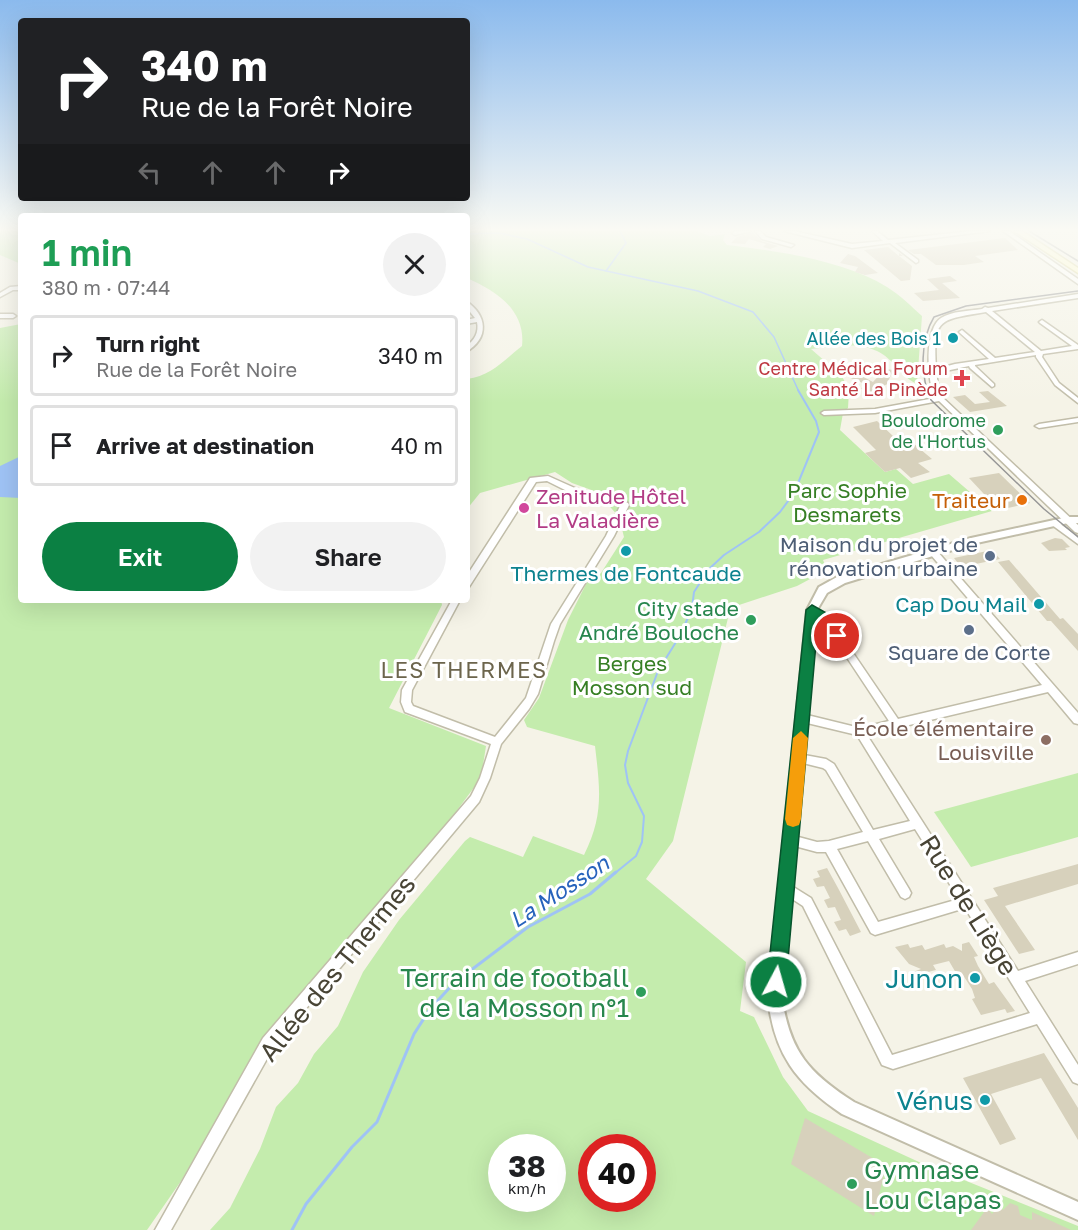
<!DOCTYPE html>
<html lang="en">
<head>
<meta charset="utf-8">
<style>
	:root { --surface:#fff; --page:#f2f2f2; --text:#202124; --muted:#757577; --line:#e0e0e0; --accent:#0b8043 }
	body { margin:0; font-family:"Golos Text",sans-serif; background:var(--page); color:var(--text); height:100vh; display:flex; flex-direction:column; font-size:22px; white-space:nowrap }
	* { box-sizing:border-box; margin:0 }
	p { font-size:20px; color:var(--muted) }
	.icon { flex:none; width:33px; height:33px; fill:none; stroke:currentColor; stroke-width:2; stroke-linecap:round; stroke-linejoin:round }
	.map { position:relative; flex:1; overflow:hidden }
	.sheet { position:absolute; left:18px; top:213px; width:452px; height:390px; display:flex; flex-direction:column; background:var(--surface); border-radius:6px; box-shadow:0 6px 24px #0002 }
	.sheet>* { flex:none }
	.guide { position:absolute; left:18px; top:18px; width:452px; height:183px; border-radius:6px; box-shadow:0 6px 24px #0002; background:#202124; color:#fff; overflow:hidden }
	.speed { position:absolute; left:488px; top:1134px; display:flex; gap:12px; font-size:30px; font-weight:700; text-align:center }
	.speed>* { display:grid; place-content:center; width:78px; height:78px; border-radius:50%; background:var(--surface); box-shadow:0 6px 24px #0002; line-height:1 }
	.speed small { font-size:15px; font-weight:400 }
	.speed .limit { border:9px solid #d22; background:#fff; color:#111 }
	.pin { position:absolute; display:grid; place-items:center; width:51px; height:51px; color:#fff; margin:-26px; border:3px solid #fff; border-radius:50%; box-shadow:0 2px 6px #0007 }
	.me { position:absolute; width:66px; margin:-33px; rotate:6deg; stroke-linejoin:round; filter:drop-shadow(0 0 4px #0008) }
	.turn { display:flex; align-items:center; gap:21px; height:126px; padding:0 24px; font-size:27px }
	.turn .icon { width:78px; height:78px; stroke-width:2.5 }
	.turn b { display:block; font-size:42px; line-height:51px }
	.lanes { display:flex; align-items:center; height:57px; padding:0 24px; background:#0003; justify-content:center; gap:30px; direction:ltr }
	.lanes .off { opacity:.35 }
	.round { display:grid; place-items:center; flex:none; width:63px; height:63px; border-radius:32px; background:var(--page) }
	.headline { display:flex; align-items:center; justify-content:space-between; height:102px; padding:0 24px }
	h1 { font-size:36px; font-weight:600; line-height:45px; color:#1e9e55 }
	.action { display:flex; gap:12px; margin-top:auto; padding:12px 24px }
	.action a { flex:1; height:69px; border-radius:36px; background:var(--accent); color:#fff; font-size:24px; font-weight:600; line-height:69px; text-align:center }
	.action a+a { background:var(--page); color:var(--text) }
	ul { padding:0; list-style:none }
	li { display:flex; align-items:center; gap:18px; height:81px; margin:0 12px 9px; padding:0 12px; border:3px solid var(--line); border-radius:6px }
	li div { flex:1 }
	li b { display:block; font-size:22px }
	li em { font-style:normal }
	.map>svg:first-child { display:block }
</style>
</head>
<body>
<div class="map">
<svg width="1078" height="1230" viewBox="0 0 1078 1230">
	<rect width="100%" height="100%" fill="#f5f3e7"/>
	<g fill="#c4ecad" fill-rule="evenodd">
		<path d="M0,231H21V264L0,255Z"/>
		<path d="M467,231H697L710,236L725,234L723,240L727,245C776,251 844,260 887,287C900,295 911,306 922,316L917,384C901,377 893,358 877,351C857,341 832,347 811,349L842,376L849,391L848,408L843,413L840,430L885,472L896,469L913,484L949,474L992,511L823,560L827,570L797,586L739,605L729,614L673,841L646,879L746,962L740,1011L754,1017L783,1077L808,1111L919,1162L1078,1226V1230H210L230,1208L260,1149L276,1107L298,1083L314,1054L338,1026L363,972L399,920L465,841L470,837L523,857L533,836L584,855C604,815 600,789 595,746L527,727L524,720L539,698L568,620L591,574L601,573L624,537L619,517L597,492L572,483L555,472L480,493L467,509V379C491,376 504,360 522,346C526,309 494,290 467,278ZM501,1148H552V1198H501ZM591,1148H642V1198H591Z"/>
		<path d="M21,324V600H441L442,605L389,708L486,746L481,778L441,832L266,1037L181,1181L147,1230H0V328Z"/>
		<path d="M1078,773V837L971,867L934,812Z"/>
	</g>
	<path fill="#9fc3f5" d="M21,456V498L0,497V466Z"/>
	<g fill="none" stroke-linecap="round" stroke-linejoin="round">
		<g stroke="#9fc3f5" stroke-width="1.5">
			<path d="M466,234L499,233L527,239L588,267L698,291L753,312L774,337L799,392"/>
			<path d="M606,271L626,243L620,231"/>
		</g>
		<path stroke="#9fc3f5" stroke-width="2" d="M614,874L636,856L642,842L644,816L628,783L625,765L628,751L658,671L681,634L692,608L694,592L709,569L724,555L759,532L780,512L794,493L819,432L816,421L798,390"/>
		<path stroke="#9fc3f5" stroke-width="3" d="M292,1230L306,1204L352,1147L377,1122L414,1034L430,1009L454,983L528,927L590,894L616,872"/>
	</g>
	<g fill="#d7d1bc">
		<path d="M753,232L761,241L778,246L770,249L763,247L766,244L749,239L745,244L731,243L737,237Z"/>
		<path d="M1005,238L1018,250L975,256L984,262L964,265H936L921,254H914L908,250Z"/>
		<path d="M888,247L899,256V253L903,256H899L912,266L910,280L901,281L864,250Z"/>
		<path d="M848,254L855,256L878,273L865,275L855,272L858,267L840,263Z"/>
		<path d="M950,276L957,281L942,283L960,298L923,301L914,293L939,290L927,279Z"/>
		<path d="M885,369L894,370L888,381L891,382L869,394L861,388L870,386L848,377L854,372L873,382Z"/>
		<path d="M988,391L1007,406L970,412L953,397L965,395L975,404L990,402L979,392Z"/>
		<path d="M877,421L893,436L902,434L932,459L918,463L930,472L911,478L900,468L885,472L865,453L876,450L853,427Z"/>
		<path d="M999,473L1030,503L999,510L969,478Z"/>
		<path d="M1055,538L1062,539L1070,547L1065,548L1067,550L1049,551L1041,543Z"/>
		<path d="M992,550L1000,559L961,567L954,558Z"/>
		<path d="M1009,560L1060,619L1063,618L1078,634V651L1051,621H1047L998,562Z"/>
		<path d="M1078,864V884L1005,906L1035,950L1019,954L984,900L998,896L993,888Z"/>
		<path d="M827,868L838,888L861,932L850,936L846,929L839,931L834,922L841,920L835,907L828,908L824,900L830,898L824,886L817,887L813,879L820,877L817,871Z"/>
		<path d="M969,942L978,956L974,957L978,966L989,984L994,982L1015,1011L1007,1013L1005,1009L981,1015L972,999L975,998L972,989L961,972L956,973L949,961L933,965L936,970L928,972L931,977L918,981L913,972L921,969L909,964L895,947L908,944L910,948L922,945L925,950L944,944L946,948L953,946L962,951V944Z"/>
		<path d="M1044,1053L1078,1108V1140L1041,1078L991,1094L1016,1139L1000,1145L963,1078Z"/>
		<path d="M805,1118L886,1166L874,1216L791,1164Z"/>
		<path d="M1010,1203L1018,1206L1020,1215L1032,1220V1212L1071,1230H971L987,1208L992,1214L999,1205L1003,1210Z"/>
	</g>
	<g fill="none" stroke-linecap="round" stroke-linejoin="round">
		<g stroke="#c1bda9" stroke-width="3">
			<g id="minor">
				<path d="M751,231L735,235L732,233L736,231Z"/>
				<path d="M755,231H760L766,237L794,245L791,247L762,239Z"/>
				<path d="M784,231H794L852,244L883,241L872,231H877L888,240L972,231H990L895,243L918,260V262L916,263L890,243L852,248Z"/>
				<path d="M1003,231H1009L1078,279V284Z"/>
				<path d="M21,286V290H13L0,297V293L10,287Z"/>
				<path d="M1078,294V298L992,311L1041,351L1072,346L1040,323L1039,322L1042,320L1078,345V349L1043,354L1042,357L1059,383L1078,398V403L1055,385L1036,357V355L975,365V366L994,384V386L992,387L970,368L969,366L936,373L940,395L1078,525V533L1075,532L939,401L875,413L824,415L821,413L824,411L875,409L935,398C927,382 924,329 941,318C952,311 969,311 982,309L985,307L988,308ZM986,312L1035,352L995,358L962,330L959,332L960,333L989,359L955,364L936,369C933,318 938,320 986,312Z"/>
				<path d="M466,301C487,315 490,338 466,352V346C475,340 479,332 477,322L466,324V320L475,318L466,307Z"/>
				<path d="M0,314H13L16,316L13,318H0Z"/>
				<path d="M1078,418V422L1039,428L1035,426L1039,424Z"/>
				<path d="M548,476L577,489L628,503L629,505L614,536L560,624L554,641L538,694L529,709L501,744L490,778L479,802L273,1048L171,1230H155L263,1038L471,796L480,778L491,744L405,712L401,702L402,690L452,600H460L412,690L411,702L413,706L495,737L526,698L551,624L606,536L620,506L571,493L547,481L536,482L469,587L466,588V577L530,478Z"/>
				<path d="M1055,520L1078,537V544L1052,525L1051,523L1052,521Z"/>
				<path d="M934,550L937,551L1078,713V724L1074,723L1048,692L867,735L1018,971L1078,952V964L1025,981L1078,1065V1084L1073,1082L1037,1024L893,1069L882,1065L803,906L783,893L781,889L783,885L787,883L811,898L892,1055L1030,1013L965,908L875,935L871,933L826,852H817L791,845L787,844L785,840L787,836L791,835L817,842L829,841L863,832L826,770L823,768L795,761L794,758L795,755L799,754L826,759L834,764L873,830L910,821L857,735L803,722L799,721L798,718L799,715L803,714L860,728L889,721L822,620L808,610L809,608H815L828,616L898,719L1042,685L931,555L930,553L931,551ZM915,829L959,899L878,922L837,849L868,841L901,897L905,899L909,897L911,893L909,889L879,839Z"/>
			</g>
		</g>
		<g stroke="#c1bda9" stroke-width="4">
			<path id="tertiary" d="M1068,517H1078V523H1068L972,544L845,583L827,593L817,610L782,998C790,1052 809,1073 854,1102L1078,1202V1220L842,1114C796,1083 774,1054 768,998L807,610L819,587L837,577L971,538Z"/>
		</g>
		<g stroke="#d8d294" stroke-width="3">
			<path id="secondary" d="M1014,231H1022L1078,268V273Z"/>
		</g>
		<use href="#minor" fill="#fff" fill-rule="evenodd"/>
		<use href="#tertiary" fill="#fff" fill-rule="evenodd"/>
		<use href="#secondary" fill="#fffbc7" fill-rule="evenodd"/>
		<g stroke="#979797" stroke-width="1.5">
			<path d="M1029,231L1078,261"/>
			<path d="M1078,291L966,306L934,317C920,340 920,376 931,400L1044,509L1078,537"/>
		</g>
	</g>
	<linearGradient id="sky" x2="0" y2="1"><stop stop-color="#8bbaed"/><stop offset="0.57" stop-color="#fafaf4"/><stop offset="1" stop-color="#fafaf4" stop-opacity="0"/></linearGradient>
	<rect width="1078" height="403" fill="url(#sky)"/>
	<path fill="#0b8043" stroke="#07532c" stroke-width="1.5" d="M812,605L830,615L844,636L837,641L832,640L818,621L786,982L783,989L776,992L770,989L767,982L806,610Z"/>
	<path fill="#f59e0b" d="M801,731L808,738L801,819L799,825L793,827L787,825L785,819L793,738Z"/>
	<g fill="#0f9aa8" stroke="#fff" stroke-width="2">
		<circle cx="953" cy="338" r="6"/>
		<circle cx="626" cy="551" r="6"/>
		<circle cx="1039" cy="604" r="6"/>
		<circle cx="975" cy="978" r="6"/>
		<circle cx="985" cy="1100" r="6"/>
	</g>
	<path fill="#e0444e" stroke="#fff" stroke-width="2" d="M959 369h6v6h6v6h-6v6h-6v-6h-6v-6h6z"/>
	<g fill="#2e9e5b" stroke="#fff" stroke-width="2">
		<circle cx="998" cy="430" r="6"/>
		<circle cx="751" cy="620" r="6"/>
		<circle cx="641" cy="992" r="6"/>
		<circle cx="852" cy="1184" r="6"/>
	</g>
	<circle fill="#e8710a" stroke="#fff" stroke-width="2" cx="1022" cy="500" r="6"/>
	<circle fill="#d1479c" stroke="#fff" stroke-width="2" cx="524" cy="508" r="6"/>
	<g fill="#5c6f8a" stroke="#fff" stroke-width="2">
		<circle cx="990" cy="556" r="6"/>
		<circle cx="969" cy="630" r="6"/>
	</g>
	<circle fill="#8d6e63" stroke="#fff" stroke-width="2" cx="1046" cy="740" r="6"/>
	<g text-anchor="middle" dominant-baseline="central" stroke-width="6" stroke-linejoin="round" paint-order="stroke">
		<g font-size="18" fill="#0d838f" stroke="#fff" text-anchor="end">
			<text x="941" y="338">Allée des Bois 1</text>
		</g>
		<g font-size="18" fill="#be3a42" stroke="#fff" text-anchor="end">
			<text x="948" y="368">Centre Médical Forum<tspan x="948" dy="21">Santé La Pinède</tspan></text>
		</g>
		<g font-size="18" fill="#27864d" stroke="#fff" text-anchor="end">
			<text x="986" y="420">Boulodrome<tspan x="986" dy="21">de l'Hortus</tspan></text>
		</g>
		<g font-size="21" fill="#367f24" stroke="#fff">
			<text x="847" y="490">Parc Sophie<tspan x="847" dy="24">Desmarets</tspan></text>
			<text x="632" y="663">Berges<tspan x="632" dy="24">Mosson sud</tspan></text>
		</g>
		<g font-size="21" fill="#b23c85" stroke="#fff" text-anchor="start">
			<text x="536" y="496">Zenitude Hôtel<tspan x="536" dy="24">La Valadière</tspan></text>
		</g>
		<g font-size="21" fill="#c56008" stroke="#fff" text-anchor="end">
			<text x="1010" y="500">Traiteur</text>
		</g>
		<g font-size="21" fill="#4e5e75" stroke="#fff" text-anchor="end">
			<text x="978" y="544">Maison du projet de<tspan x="978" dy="24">rénovation urbaine</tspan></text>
			<text x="969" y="652" text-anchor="middle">Square de Corte</text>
		</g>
		<g font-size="21" fill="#0d838f" stroke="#fff">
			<text x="626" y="573">Thermes de Fontcaude</text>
			<text x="1027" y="604" text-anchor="end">Cap Dou Mail</text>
		</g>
		<g font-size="21" fill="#27864d" stroke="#fff" text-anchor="end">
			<text x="739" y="608">City stade<tspan x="739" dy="24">André Bouloche</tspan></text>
		</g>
		<g font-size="21" fill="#785e54" stroke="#fff" text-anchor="end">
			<text x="1034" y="728">École élémentaire<tspan x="1034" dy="24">Louisville</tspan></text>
		</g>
		<g font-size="22" letter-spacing="1.5" fill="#6c654c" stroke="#fff">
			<text x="464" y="669">LES THERMES</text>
		</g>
		<g font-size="22" font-style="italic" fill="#2763bc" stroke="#fff">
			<text transform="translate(559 891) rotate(-33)">La Mosson</text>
		</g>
		<g font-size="26" fill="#484435" stroke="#fff">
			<text transform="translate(969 905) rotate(58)">Rue de Liège</text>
			<text transform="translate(337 968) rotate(-51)">Allée des Thermes</text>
		</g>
		<g font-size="26" fill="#27864d" stroke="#fff" text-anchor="end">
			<text x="629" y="977">Terrain de football<tspan x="629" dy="30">de la Mosson n°1</tspan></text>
			<text x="864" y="1169" text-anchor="start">Gymnase<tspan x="864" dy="30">Lou Clapas</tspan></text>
		</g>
		<g font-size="26" fill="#0d838f" stroke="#fff" text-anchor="end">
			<text x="963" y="978">Junon</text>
			<text x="973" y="1100">Vénus</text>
		</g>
	</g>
</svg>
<div class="speed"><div>38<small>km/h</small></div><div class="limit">40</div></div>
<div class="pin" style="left:837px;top:636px;background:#d93025"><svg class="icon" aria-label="arrive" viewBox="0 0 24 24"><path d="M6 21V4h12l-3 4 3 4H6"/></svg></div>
<svg class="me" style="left:776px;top:982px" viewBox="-20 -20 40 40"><circle r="17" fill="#0b8043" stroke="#fff" stroke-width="3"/><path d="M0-11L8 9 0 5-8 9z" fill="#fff"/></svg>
<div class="guide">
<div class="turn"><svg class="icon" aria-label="right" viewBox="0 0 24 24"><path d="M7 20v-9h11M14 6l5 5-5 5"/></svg><div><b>340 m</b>Rue de la Forêt Noire</div></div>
<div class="lanes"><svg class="icon off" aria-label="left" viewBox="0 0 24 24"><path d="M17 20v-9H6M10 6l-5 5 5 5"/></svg><svg class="icon off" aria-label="ahead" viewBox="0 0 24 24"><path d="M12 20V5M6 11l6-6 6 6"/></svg><svg class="icon off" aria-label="ahead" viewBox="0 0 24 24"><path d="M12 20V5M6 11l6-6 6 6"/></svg><svg class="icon" aria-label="right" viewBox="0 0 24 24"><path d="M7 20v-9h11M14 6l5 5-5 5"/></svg></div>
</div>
<section class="sheet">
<div class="headline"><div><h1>1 min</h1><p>380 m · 07:44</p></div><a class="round"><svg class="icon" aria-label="close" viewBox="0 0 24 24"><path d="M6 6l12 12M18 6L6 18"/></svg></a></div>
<ul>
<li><svg class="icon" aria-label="right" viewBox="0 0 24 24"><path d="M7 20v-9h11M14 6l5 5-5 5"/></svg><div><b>Turn right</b><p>Rue de la Forêt Noire</p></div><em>340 m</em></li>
<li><svg class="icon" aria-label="arrive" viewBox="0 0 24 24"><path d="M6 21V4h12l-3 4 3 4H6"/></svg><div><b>Arrive at destination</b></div><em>40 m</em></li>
</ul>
<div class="action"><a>Exit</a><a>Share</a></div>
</section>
</div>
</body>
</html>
